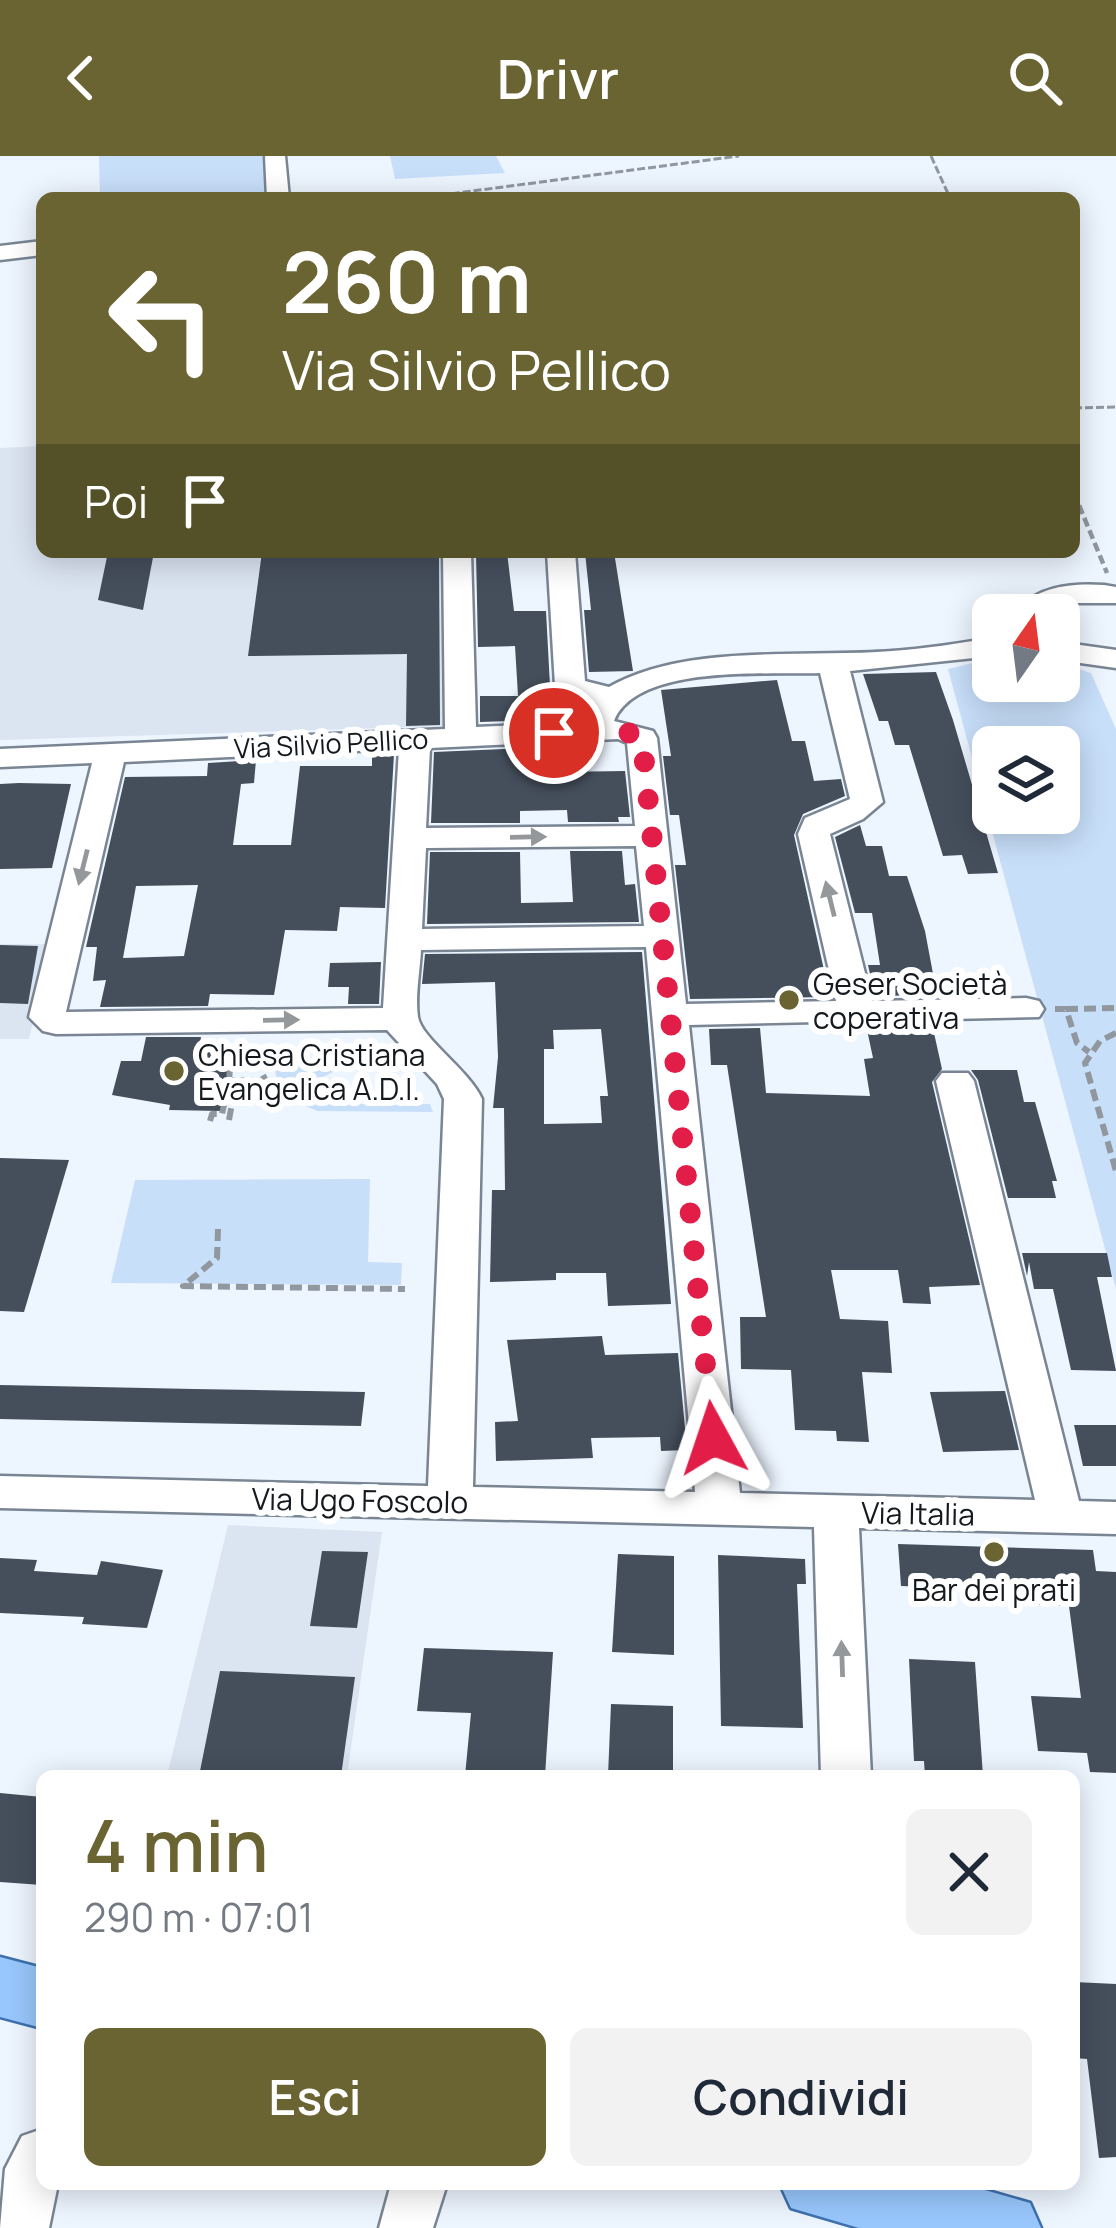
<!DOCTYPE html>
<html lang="it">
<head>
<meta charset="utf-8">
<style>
	:root { --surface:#fff; --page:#f2f2f3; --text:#1f2937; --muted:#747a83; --accent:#696431 }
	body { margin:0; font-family:Manrope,sans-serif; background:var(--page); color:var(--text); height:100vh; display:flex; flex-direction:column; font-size:45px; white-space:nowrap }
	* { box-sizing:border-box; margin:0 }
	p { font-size:39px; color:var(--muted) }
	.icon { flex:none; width:66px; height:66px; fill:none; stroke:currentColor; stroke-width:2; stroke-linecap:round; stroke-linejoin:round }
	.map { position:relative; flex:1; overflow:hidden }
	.side { position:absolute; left:36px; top:1614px; width:1044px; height:420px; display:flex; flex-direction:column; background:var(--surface); border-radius:18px; box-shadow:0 6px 30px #0003 }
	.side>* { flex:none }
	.guide { position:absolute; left:36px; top:36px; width:1044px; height:366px; border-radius:18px; box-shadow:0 6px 30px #0003; background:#696431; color:#fff; overflow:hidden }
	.needle { width:78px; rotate:14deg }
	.fabs { position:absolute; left:972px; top:438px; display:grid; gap:24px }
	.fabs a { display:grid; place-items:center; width:108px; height:108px; border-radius:18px; background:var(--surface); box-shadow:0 6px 30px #0003; font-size:60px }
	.pin { position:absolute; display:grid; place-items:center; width:102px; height:102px; color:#fff; margin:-51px; border:6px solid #fff; border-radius:50%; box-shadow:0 3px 12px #0007 }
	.me { position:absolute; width:132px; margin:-66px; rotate:355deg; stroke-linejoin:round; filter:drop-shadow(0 0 9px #0008) }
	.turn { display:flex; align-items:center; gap:42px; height:252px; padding:0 48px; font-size:54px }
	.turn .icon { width:156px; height:156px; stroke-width:2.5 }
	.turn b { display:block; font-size:84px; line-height:102px }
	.then { display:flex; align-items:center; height:114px; padding:0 48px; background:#0003; gap:24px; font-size:45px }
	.round { display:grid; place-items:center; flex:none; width:126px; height:126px; border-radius:18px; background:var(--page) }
	.headline { display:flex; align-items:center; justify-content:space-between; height:204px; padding:0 48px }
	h1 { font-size:72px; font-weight:600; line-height:90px; color:var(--accent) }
	.button { display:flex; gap:24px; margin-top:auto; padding:24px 48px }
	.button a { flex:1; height:138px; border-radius:18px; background:var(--accent); color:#fff; font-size:48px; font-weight:600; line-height:138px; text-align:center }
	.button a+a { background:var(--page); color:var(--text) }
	header { display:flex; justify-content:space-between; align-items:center; height:156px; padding:0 48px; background:var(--accent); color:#fff; font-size:54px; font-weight:600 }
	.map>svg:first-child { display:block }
</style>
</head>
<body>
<header><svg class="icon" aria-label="back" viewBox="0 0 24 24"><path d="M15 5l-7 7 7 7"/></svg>Drivr<svg class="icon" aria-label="search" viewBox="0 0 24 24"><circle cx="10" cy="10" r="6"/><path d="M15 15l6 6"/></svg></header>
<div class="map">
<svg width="1116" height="2072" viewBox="0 0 1116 2072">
	<rect width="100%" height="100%" fill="#edf5ff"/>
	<g fill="#dbe5f2">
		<path d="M42,290V396H446L448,570L0,584V292Z"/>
		<path d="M0,788H51L29,883H0Z"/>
		<path d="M228,1369L382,1376L347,1620H167Z"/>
	</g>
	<g fill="#c8dffa" fill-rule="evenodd">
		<path d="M99,0H265L271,42H100Z"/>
		<path d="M390,0H496L505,17L395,23Z"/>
		<path d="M993,502V525H1059V507L1091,517L1116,573V1133L948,513ZM993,591H1059V657H993Z"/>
		<path d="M322,897H399L407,903H337L335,915L321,922L277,923L275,915Z"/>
		<path d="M277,927L320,928L333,933V948H430L433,956L317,955L272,935Z"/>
		<path d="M370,1023L368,1106L402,1107L401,1129L111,1127L135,1024Z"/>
	</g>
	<g fill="#454f5c" fill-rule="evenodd">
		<path d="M108,396H154L143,454L98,444Z"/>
		<path d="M262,396H439L440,569L406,570L407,498L248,500Z"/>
		<path d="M507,396L514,455H546L550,530L563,542L564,563L480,566V540H518L515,490L478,491L476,397Z"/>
		<path d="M585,396H614L633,515L589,516L584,454H591Z"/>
		<path d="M936,516L953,564L998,717L968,718L962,699L943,700L909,589H895L888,565H879L863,518Z"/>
		<path d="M777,524L792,585H805L814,625L841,623L845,640L803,658L794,679L830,841L690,843L675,709H686L679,659H670L663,600H671L661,534Z"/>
		<path d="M551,591L558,616L625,615L630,661H618L619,666H568L567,654L520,655V667H431L434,596Z"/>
		<path d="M394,598L385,752L340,751L337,775L285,774L274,839L210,838L208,850L100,851L106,824L93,825L97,791H86L125,621L207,620L208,607L256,604L254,627L241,628L233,689H291L300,610H372V599ZM198,729L184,800L123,802L136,730Z"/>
		<path d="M19,627L71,628L52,712L0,713V628Z"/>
		<path d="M860,669L866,690H882L889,720H907L925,775L937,839L875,840L868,809H880L872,757H855L835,681Z"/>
		<path d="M570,695H622L625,729L635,728L639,766L427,768L430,696H520L521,747L573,746Z"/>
		<path d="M0,789L38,790L28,848L0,847Z"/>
		<path d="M642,796L671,1148L608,1150L606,1117H556V1124L490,1126L492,1034H505L504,952H493L498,901L495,826L422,828L425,798ZM601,873L608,940H600L602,967L544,968V893H554L553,874Z"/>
		<path d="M381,806L379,848H348L349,831H328L330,807Z"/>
		<path d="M932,868L942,913L932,926L980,1129L929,1131L931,1148L903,1147L898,1114H831L840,1163L888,1165L892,1217L862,1216L869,1286L837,1285L836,1275L795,1274L791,1214L741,1213L740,1161H766L727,909H711L709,873L760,872L766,937L870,940L864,903L873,902L866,869Z"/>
		<path d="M146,881H201L199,893L233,894L221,955L169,954L170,949L112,939L121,905H141Z"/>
		<path d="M971,914H1017L1024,946H1035L1057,1025H1052L1056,1042H1008L978,924Z"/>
		<path d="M0,1002L69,1004L24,1156L0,1155Z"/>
		<path d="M1022,1097H1107L1112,1121H1097L1116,1215L1071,1214L1053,1133H1034L1029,1106L1027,1120Z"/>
		<path d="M602,1180L605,1199L678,1197L687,1294L661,1295L660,1281L591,1282L593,1302L496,1305L495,1266L518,1265L507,1184Z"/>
		<path d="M0,1229L194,1233L365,1236L361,1270L187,1267L0,1263Z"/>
		<path d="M1005,1235L1019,1294L943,1296L930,1236Z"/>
		<path d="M1074,1269H1116V1310H1083Z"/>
		<path d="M898,1388L1093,1394L1096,1415L1116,1416V1617L1090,1616L1087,1597L1038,1595L1031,1540L1081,1542L1069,1450L1021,1448L1020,1434L901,1430Z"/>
		<path d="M322,1395L368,1396L357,1472L310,1470Z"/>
		<path d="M618,1398L674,1400V1499L612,1496Z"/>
		<path d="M718,1399L805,1403L806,1428H797L803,1572L721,1570Z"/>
		<path d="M0,1402L37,1404L34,1415L97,1419L101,1405L163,1414L147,1472L82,1468L84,1461L0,1457Z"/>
		<path d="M424,1492L553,1496L545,1620H465L471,1557L417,1555Z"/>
		<path d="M909,1503L975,1506L983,1620H925L924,1605H914Z"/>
		<path d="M220,1515L355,1521L341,1620H199Z"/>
		<path d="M611,1548L673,1550V1620H608Z"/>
		<path d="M0,1637L42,1641V1729L0,1726Z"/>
		<path d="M1074,1826L1116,1828V2001L1099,2002L1087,1903L1074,1902Z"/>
	</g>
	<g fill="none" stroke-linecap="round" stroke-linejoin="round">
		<g stroke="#7a8594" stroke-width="5">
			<g id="minor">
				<path d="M265,0H285L289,42H267Z"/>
				<path d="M42,85V99L0,104V90Z"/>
				<path d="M443,396H471L476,571L587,566L592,545L559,536L555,530L547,396H575L585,525L609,531C686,487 804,502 892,495C925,493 959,487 993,482V500L850,515L883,646L863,663L830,678L872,845L1026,842L1039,845L1044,853L1039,861L689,869L740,1337L1035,1344L936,925L942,917H968L974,925L1079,1345L1116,1346V1378L859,1372L871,1620H821L814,1371L0,1352V1320L428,1330L444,943L437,928L387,874L56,878L43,875L29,861L92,607L0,611V593L445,573ZM820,517L850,643L805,662L798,678L836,845L686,848L657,582L653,575L614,565C637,508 767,519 820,517ZM618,583L627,587L635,670L426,672L430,592ZM399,593L383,852L66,856L124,606ZM636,690L644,770L422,773L426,692ZM646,791L695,1336L473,1331L482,943C469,914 421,882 418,861C415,840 420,815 421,794Z"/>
				<path d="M1104,429L1116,431V447H1068L1043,459H1013C1035,430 1070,427 1104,429Z"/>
				<path d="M1059,486L1116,494V512L1059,504Z"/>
				<path d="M42,1973V2028H58L49,2072H0L5,2013L22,1980Z"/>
				<path d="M391,2028H447L433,2072H379Z"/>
			</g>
		</g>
		<g stroke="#3e71ae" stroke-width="5">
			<g id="major">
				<path d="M0,1801L42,1812V1872L0,1861Z"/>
				<path d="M780,2028H964L1030,2047L1041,2072H859L791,2052Z"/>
			</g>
		</g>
		<g stroke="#90979f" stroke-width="3" stroke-dasharray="8 3" stroke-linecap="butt">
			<path d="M931,0L950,42"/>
			<path d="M419,42L739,0"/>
			<path d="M1074,252L1116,251"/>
		</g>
		<path stroke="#90979f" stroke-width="4.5" stroke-dasharray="9 4.5" stroke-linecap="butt" d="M1074,337L1107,417"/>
		<g stroke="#90979f" stroke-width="6" stroke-dasharray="12 6" stroke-linecap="butt">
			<path d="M1055,853H1066L1077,887L1089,896"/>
			<path d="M1066,853L1116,852"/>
			<path d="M1116,877L1100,885L1085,907L1116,1015"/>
			<path d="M232,891L229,924L334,926"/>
			<path d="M229,964L232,947L255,939L266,925L259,911L239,903L241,890"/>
			<path d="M210,965L212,958H222L229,926"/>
			<path d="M218,1073L217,1102L183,1130L405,1133"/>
		</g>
		<use href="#minor" fill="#fff" fill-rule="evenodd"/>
		<use href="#major" fill="#98c7fd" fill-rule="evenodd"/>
	</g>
	<defs><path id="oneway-solid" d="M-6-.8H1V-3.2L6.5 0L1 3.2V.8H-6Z" transform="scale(3)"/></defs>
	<g fill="#95989a">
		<use href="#oneway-solid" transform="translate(528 681) rotate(-1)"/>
		<use href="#oneway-solid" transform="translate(83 711) rotate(104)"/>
		<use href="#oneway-solid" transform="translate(830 743) rotate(-104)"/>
		<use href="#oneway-solid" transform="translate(281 864) rotate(-1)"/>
		<use href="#oneway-solid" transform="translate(842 1503) rotate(-92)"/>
	</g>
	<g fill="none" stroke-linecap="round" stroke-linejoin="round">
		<path stroke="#e11d48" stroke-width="21" stroke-dasharray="0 37.8" d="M554,577L621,574L642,582L713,1282"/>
	</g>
	<g fill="#696431" stroke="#fff" stroke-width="4.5">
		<circle cx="789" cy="844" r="12"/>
		<circle cx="174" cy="915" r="12"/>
		<circle cx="994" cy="1396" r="12"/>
	</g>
	<g text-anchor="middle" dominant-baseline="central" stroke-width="12" stroke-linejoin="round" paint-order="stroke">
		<g font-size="27" fill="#14191e" stroke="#fff">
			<text transform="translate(331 587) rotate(-3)">Via Silvio Pellico</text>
		</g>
		<g font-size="30" fill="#14191e" stroke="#fff" text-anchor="start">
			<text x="813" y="827">Geser Società<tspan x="813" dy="34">coperativa</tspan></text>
			<text x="198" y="898">Chiesa Cristiana<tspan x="198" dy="34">Evangelica A.D.I.</tspan></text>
			<text x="994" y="1433" text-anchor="middle">Bar dei prati</text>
		</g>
		<g font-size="30" fill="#14191e" stroke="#fff">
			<text transform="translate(360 1344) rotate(1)">Via Ugo Foscolo</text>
			<text transform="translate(918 1357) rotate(1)">Via Italia</text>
		</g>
	</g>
</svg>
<div class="fabs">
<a><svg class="needle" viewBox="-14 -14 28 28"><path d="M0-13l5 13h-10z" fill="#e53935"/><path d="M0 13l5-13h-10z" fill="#747a83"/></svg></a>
<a><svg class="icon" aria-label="layers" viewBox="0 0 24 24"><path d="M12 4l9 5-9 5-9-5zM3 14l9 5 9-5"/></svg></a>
</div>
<div class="pin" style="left:554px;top:577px;background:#d93025"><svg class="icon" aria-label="arrive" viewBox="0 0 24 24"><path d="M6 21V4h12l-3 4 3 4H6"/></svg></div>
<svg class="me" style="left:713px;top:1282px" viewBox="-20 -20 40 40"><path d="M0-17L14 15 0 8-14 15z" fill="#e11d48" stroke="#fff" stroke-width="4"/></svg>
<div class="guide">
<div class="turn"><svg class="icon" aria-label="left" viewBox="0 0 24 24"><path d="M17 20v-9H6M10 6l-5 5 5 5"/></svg><div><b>260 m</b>Via Silvio Pellico</div></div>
<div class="then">Poi<svg class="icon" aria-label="arrive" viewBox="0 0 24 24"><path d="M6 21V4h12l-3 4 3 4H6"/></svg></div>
</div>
<section class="side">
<div class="headline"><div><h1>4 min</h1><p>290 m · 07:01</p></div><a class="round"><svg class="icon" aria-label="close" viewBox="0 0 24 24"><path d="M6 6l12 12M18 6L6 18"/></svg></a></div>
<div class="button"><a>Esci</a><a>Condividi</a></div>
</section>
</div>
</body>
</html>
